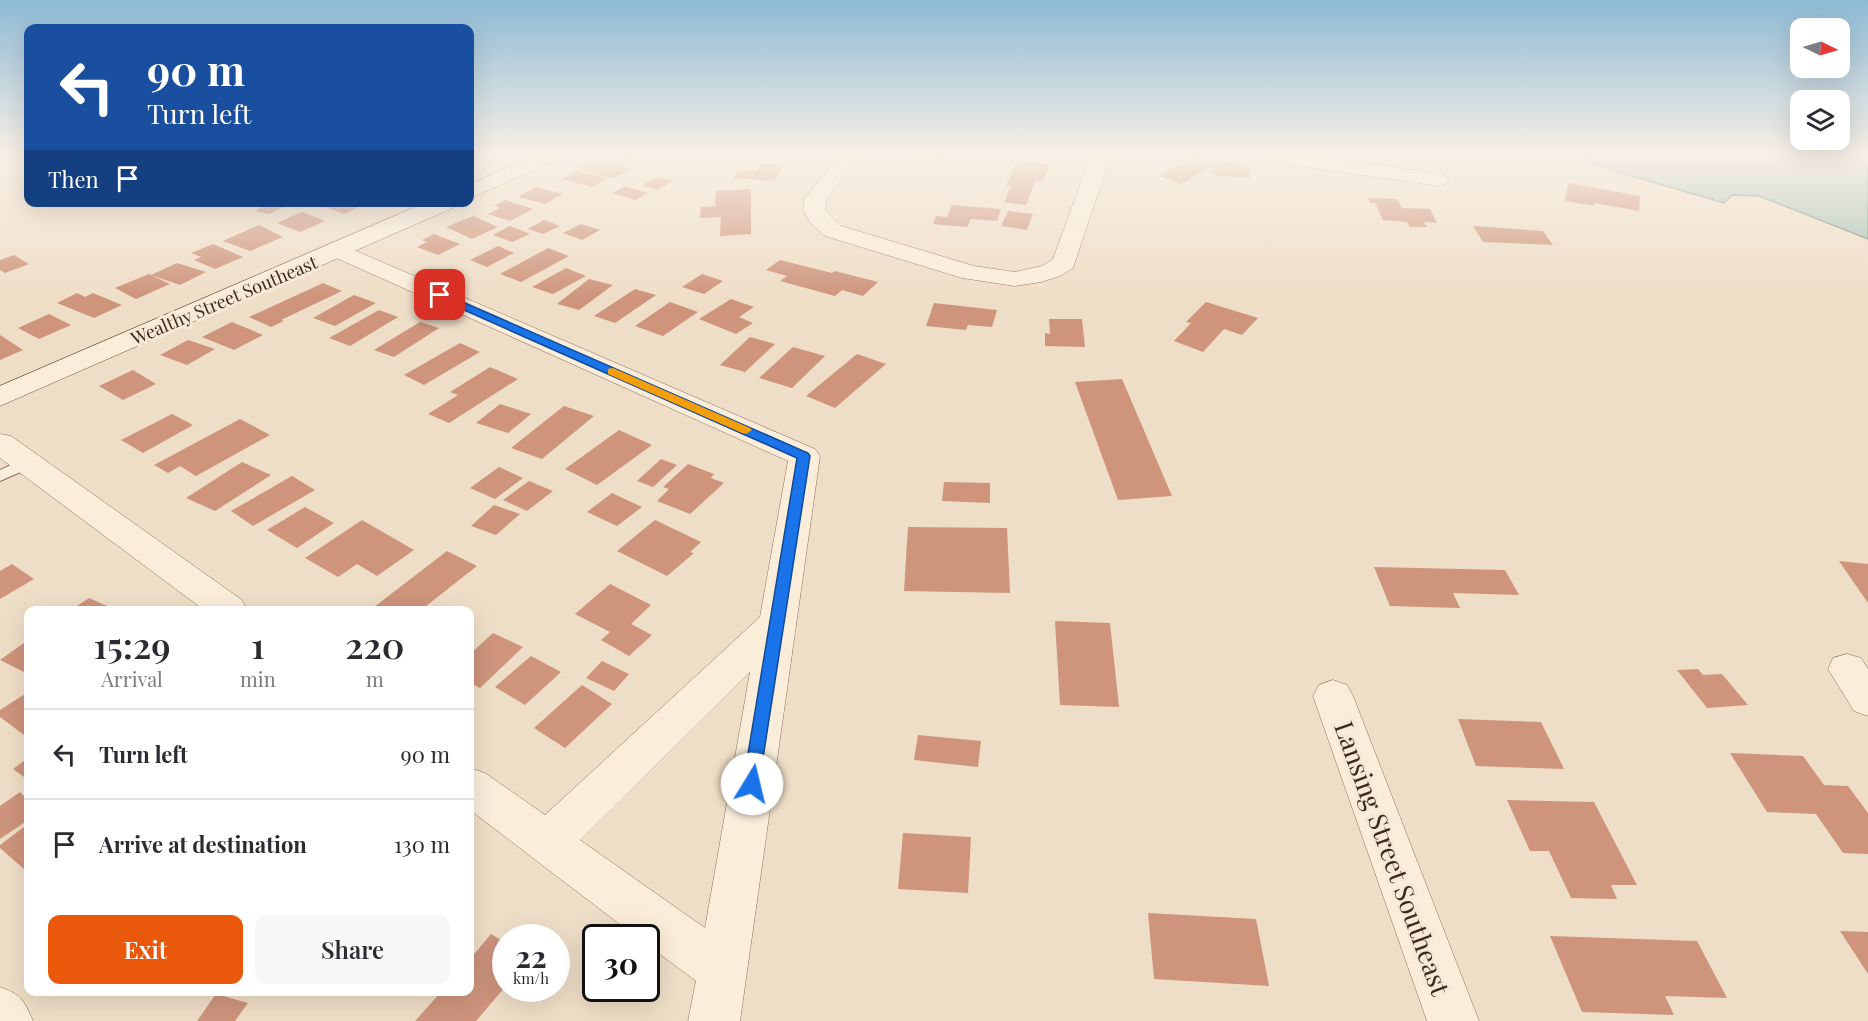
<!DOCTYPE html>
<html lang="en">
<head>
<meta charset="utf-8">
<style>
	:root { --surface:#fff; --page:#f7f7f7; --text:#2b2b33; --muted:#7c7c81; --line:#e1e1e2; --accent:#ea580c }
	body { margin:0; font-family:"Playfair Display",serif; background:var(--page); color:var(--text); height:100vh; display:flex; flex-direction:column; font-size:22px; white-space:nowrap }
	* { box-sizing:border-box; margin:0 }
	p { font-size:20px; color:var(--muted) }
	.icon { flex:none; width:33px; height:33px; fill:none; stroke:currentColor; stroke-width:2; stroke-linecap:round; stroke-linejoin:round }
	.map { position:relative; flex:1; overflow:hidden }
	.side { position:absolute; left:24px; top:606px; width:450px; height:390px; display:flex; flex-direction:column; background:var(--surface); border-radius:12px; box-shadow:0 6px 24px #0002 }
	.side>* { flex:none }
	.hud { position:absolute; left:24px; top:24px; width:450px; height:183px; border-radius:12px; box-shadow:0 6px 24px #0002; background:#1a4fa0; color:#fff; overflow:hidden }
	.needle { width:39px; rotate:95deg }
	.controls { position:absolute; left:1790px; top:18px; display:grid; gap:12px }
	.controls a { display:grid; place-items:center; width:60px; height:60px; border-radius:12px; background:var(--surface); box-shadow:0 6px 24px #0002; font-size:30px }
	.speed { position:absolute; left:492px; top:924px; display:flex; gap:12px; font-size:30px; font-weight:700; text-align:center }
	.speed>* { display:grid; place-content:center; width:78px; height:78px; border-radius:50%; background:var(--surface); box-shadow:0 6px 24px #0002; line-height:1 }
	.speed small { font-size:15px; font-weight:400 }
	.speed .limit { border:3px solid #111; border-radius:9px; background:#fff; color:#111 }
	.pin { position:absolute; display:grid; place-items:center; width:51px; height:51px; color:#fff; margin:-26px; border-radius:12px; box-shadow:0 3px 9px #0006 }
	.me { position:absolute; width:66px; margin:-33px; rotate:9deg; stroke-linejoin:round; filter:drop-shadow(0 0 4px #0008) }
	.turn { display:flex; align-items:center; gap:21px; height:126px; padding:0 24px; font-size:27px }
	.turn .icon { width:78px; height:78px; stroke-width:2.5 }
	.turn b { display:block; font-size:42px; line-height:51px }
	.then { display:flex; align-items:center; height:57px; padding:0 24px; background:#0003; gap:12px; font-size:22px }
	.eta { display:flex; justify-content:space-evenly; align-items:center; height:102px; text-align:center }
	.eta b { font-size:36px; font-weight:600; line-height:42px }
	.primary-button { display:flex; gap:12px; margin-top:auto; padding:12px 24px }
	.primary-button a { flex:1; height:69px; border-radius:12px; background:var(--accent); color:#fff; font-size:24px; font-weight:600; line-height:69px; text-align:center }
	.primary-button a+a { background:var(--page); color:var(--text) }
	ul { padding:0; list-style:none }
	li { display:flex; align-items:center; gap:18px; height:90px; padding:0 24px; border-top:2px solid var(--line) }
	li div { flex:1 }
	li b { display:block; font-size:22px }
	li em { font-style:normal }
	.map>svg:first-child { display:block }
</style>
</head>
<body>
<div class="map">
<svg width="1868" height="1021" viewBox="0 0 1868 1021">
	<rect width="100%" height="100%" fill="#efdec7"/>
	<path fill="#a8c3b8" stroke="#6e9285" stroke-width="1.5" d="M1574,155H1868V239L1759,196L1732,195L1724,203L1618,172Z"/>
	<g fill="#ce947c">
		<path d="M613,155H641L630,161Z"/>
		<path d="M919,155H941L938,160L917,158Z"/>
		<path d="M1193,157L1221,166V161L1250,167V178L1219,176L1212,173V166L1182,184L1159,176Z"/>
		<path d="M599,158L632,169L612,179L579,168Z"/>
		<path d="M1017,161L1050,164L1043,181L1036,180L1026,205L1004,202L1011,186H1006Z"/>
		<path d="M762,163L785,165L774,181L733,178L739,170L756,171Z"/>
		<path d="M576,171L608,178L593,187L561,179Z"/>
		<path d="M657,177L673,181L657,190L642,185Z"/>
		<path d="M1568,183L1640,196L1639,211L1594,203V206L1565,201Z"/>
		<path d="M625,186L648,193L635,200L612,193Z"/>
		<path d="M536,187L563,194L545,204L518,197Z"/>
		<path d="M751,189V234L720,236L721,217L700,218L701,207L715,206L716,191Z"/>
		<path d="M1368,198L1397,199L1402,208L1430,209L1437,223L1424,222L1427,227H1410L1407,222L1383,220L1375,203H1370Z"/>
		<path d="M505,200L533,209L510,221L488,214L500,208L494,206Z"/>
		<path d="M327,202H370L344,214L320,205Z"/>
		<path d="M270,203L285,206L270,214L255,211Z"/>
		<path d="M952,205L1001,209L997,221L971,219L967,227L933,224L936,216L947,217Z"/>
		<path d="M1008,211L1033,214L1027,230L1001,226Z"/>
		<path d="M302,212L325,221L300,232L277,223Z"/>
		<path d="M473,216L498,227L472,239L446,227Z"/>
		<path d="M544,220L560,226L543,234L528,229Z"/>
		<path d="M581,224L600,230L582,240L563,233Z"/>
		<path d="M259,225L283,237L250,251L223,241Z"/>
		<path d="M510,226L530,234L512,242L493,235Z"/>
		<path d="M1473,226L1543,231L1553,245L1483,242Z"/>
		<path d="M434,234L460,244L438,255L417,247L427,242L422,240Z"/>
		<path d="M213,244L243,257L215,269L194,260L201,257L191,253Z"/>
		<path d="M498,246L514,253L487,267L470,260Z"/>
		<path d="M548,248L569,256L521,282L500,274Z"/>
		<path d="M14,255L29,264L5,273L0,270V260Z"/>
		<path d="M780,260L832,273L835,271L878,282L863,296L842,290L835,296L780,281L787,276L766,270Z"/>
		<path d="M177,263L206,272L180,285L151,275Z"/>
		<path d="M566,268L586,276L553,294L532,287Z"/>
		<path d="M149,274L170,284L136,299L115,288Z"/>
		<path d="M702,274L723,281L704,294L682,287Z"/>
		<path d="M589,279L613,285L579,310L557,304Z"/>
		<path d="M323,283L342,291L281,320L284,321L271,327L249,317Z"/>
		<path d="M635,289L656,295L615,323L594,316Z"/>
		<path d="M77,293L85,297L93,293L122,305L94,318L57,303Z"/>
		<path d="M354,295L376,303L335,326L313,318Z"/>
		<path d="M731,299L754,307L739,317L753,323L736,334L699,319Z"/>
		<path d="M670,302L698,312L663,336L635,326Z"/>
		<path d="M1206,302L1258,318L1242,335L1224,329L1203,352L1174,341L1191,323L1186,322Z"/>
		<path d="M934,303L997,310L992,327L968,325L966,330L926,326Z"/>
		<path d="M379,310L398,317L350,346L329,338Z"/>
		<path d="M49,314L71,325L39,339L18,328Z"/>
		<path d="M1049,319H1082L1085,347L1045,346V333L1050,334Z"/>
		<path d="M232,322L263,335L234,350L202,337Z"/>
		<path d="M420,322L439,328L394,357L374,350Z"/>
		<path d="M0,335L23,350L0,360Z"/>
		<path d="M750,337L775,344L745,372L720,365Z"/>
		<path d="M188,340L215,349L187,365L160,355Z"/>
		<path d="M460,343L480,352L424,385L404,375Z"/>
		<path d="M793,347L825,356L792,388L759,378Z"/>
		<path d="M857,354L886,364L835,408L806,396Z"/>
		<path d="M490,367L518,379L449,423L428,414L458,395L450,392Z"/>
		<path d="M133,370L156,384L123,400L99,386Z"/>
		<path d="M1122,379L1172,496L1118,500L1075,382Z"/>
		<path d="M500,404L531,414L508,433L476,423Z"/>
		<path d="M564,406L594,416L542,459L511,448Z"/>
		<path d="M172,414L193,425L143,453L121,440Z"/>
		<path d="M240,419L270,435L196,476L180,466L168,473L154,465Z"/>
		<path d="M619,430L652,445L597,485L565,469Z"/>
		<path d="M661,459L677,465L653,487L637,481Z"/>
		<path d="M242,462L271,475L215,511L186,498Z"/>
		<path d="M688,464L714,474L711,478L724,483L690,514L657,501L669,489L663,487Z"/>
		<path d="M499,467L523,478L495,499L470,488Z"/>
		<path d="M292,476L315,490L253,526L231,511Z"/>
		<path d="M529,481L553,491L527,511L503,500Z"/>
		<path d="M944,482L990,483V503L942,501Z"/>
		<path d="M612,493L642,507L617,526L587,512Z"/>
		<path d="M494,505L520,514L496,535L471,526Z"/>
		<path d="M305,507L334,523L297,548L267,530Z"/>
		<path d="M362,520L414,550L377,576L357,564L338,577L305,558Z"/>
		<path d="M655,520L701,542L690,552L694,553L667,576L617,551Z"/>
		<path d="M908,527L1007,528L1010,593L904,591Z"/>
		<path d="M447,551L477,566L421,610H380L374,607Z"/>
		<path d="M1839,561L1868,564V603Z"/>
		<path d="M12,564L34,579L0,599V571Z"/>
		<path d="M1374,567L1505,570L1519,595L1453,593L1460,608L1390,606Z"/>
		<path d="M610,584L651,605L631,624L652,635L629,656L601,640L610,632L575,614Z"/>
		<path d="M89,598L116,610H71Z"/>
		<path d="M1055,621L1110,623L1119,707L1060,705Z"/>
		<path d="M493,633L523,647L480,688L470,683V654Z"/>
		<path d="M28,640V674L0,660Z"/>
		<path d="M531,656L561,672L525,705L495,687Z"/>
		<path d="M602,661L629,674L614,691L586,678Z"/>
		<path d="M1698,669L1703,675L1722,674L1748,705L1707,708L1677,670Z"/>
		<path d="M582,685L612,704L565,748L534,728Z"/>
		<path d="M28,692V738L0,717V710Z"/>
		<path d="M1458,719L1541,722L1564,769L1476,766Z"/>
		<path d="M918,735L981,741L978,767L914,760Z"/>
		<path d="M1730,753L1803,756L1824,785L1848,786L1868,813V854L1843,853L1816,814L1767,812Z"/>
		<path d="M28,758V780L13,769Z"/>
		<path d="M20,792L28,800V820L0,839V806Z"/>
		<path d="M1507,800L1594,802L1637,885H1611L1617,899L1571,898L1549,851H1530Z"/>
		<path d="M28,824V867L25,870L0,848V845Z"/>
		<path d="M903,833L971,837L968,893L898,889Z"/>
		<path d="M1148,913L1256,919L1269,986L1154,979Z"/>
		<path d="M1840,931L1868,932V974Z"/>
		<path d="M491,934L506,943V986L476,1021H415L441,992H470V959Z"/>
		<path d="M1550,936L1697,941L1727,998L1665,996L1674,1015L1582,1012Z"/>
		<path d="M216,994L248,1003L235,1021H197Z"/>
	</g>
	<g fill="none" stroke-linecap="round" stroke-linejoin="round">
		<g stroke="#8b6f5b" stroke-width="2">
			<path id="service" d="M26,458L32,459L34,463L32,467L0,481V470Z"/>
		</g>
		<g stroke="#8b6f5b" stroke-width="1">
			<g id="minor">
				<path d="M840,155H861L827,199L825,210L841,226L974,266L1015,272L1042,266L1053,259L1091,155H1111L1073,268L1060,276L1041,282L1015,286L962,278L825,236L811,224L803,210L805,198Z"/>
				<path d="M1254,155H1308L1439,174L1446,176L1450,180L1446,184L1439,186L1264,161L1257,159Z"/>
				<path d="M340,244L815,449L820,456L740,1021H688L696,981L646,944V938H638L470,810V768L485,773L545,815L760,617L788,461L332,256L328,251L332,246ZM750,672L705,928L580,840Z"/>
				<path d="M0,434L11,436L242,600L247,610H204L0,458Z"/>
				<path d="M1847,654L1861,658L1868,669V716L1854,711L1828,669L1833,658Z"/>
				<path d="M1333,680L1347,685L1353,696L1479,1021H1427L1313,696L1319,685Z"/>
				<path d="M0,987C22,995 24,1000 33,1021H0Z"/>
			</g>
		</g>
		<g stroke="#6d503e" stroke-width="1">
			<g id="secondary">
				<path d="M536,155H563L560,159L470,198V184Z"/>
				<path d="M427,202H458L455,207L0,406V386Z"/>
			</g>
		</g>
		<use href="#service" fill="#faedda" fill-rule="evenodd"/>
		<use href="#minor" fill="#faedda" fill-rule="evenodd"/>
		<use href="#secondary" fill="#faedda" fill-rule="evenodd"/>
	</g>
	<linearGradient id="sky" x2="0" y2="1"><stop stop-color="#8ebad5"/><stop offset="0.52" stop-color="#f8f0e6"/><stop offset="1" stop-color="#f8f0e6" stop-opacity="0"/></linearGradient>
	<rect width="1868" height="298" fill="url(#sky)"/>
	<path fill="#1a73e8" stroke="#114b97" stroke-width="1.5" d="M440,292L808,453L810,456L758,790L752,792L746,790L743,784L797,458L437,298V293Z"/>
	<path fill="#f59e0b" d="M613,368L750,428L752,430L746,434L742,433L608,374V369Z"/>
	<g text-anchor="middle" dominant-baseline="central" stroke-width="6" stroke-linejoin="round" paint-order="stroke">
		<g font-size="18" fill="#3b2a1f" stroke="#f6e9d6">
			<text transform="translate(224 300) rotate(-23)">Wealthy Street Southeast</text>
		</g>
		<g font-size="26" fill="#3b2a1f" stroke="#f6e9d6">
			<text transform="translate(1393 858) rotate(70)">Lansing Street Southeast</text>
		</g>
	</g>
</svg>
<div class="controls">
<a><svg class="needle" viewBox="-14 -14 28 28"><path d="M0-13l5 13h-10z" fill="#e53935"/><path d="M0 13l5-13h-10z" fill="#7c7c81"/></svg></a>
<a><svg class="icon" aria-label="layers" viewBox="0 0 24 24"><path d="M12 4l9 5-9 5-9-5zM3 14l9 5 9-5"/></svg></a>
</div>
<div class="speed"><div>22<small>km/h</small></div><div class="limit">30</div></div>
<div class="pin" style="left:440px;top:295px;background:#d93025"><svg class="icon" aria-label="arrive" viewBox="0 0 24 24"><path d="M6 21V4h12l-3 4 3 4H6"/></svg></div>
<svg class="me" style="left:752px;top:784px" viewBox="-20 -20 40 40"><circle r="19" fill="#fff"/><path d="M0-13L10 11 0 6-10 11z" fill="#1a73e8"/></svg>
<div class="hud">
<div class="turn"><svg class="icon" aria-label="left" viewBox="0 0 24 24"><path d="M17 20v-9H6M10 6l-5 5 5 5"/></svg><div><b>90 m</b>Turn left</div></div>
<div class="then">Then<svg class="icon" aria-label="arrive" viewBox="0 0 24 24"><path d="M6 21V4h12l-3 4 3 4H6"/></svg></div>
</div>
<section class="side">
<div class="eta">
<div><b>15:29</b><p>Arrival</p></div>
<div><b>1</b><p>min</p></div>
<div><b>220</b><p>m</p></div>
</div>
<ul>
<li><svg class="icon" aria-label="left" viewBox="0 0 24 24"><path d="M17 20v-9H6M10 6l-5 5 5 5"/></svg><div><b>Turn left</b></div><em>90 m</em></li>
<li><svg class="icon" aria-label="arrive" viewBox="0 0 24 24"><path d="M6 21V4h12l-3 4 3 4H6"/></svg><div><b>Arrive at destination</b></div><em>130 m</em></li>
</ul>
<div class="primary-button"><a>Exit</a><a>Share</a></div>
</section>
</div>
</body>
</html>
